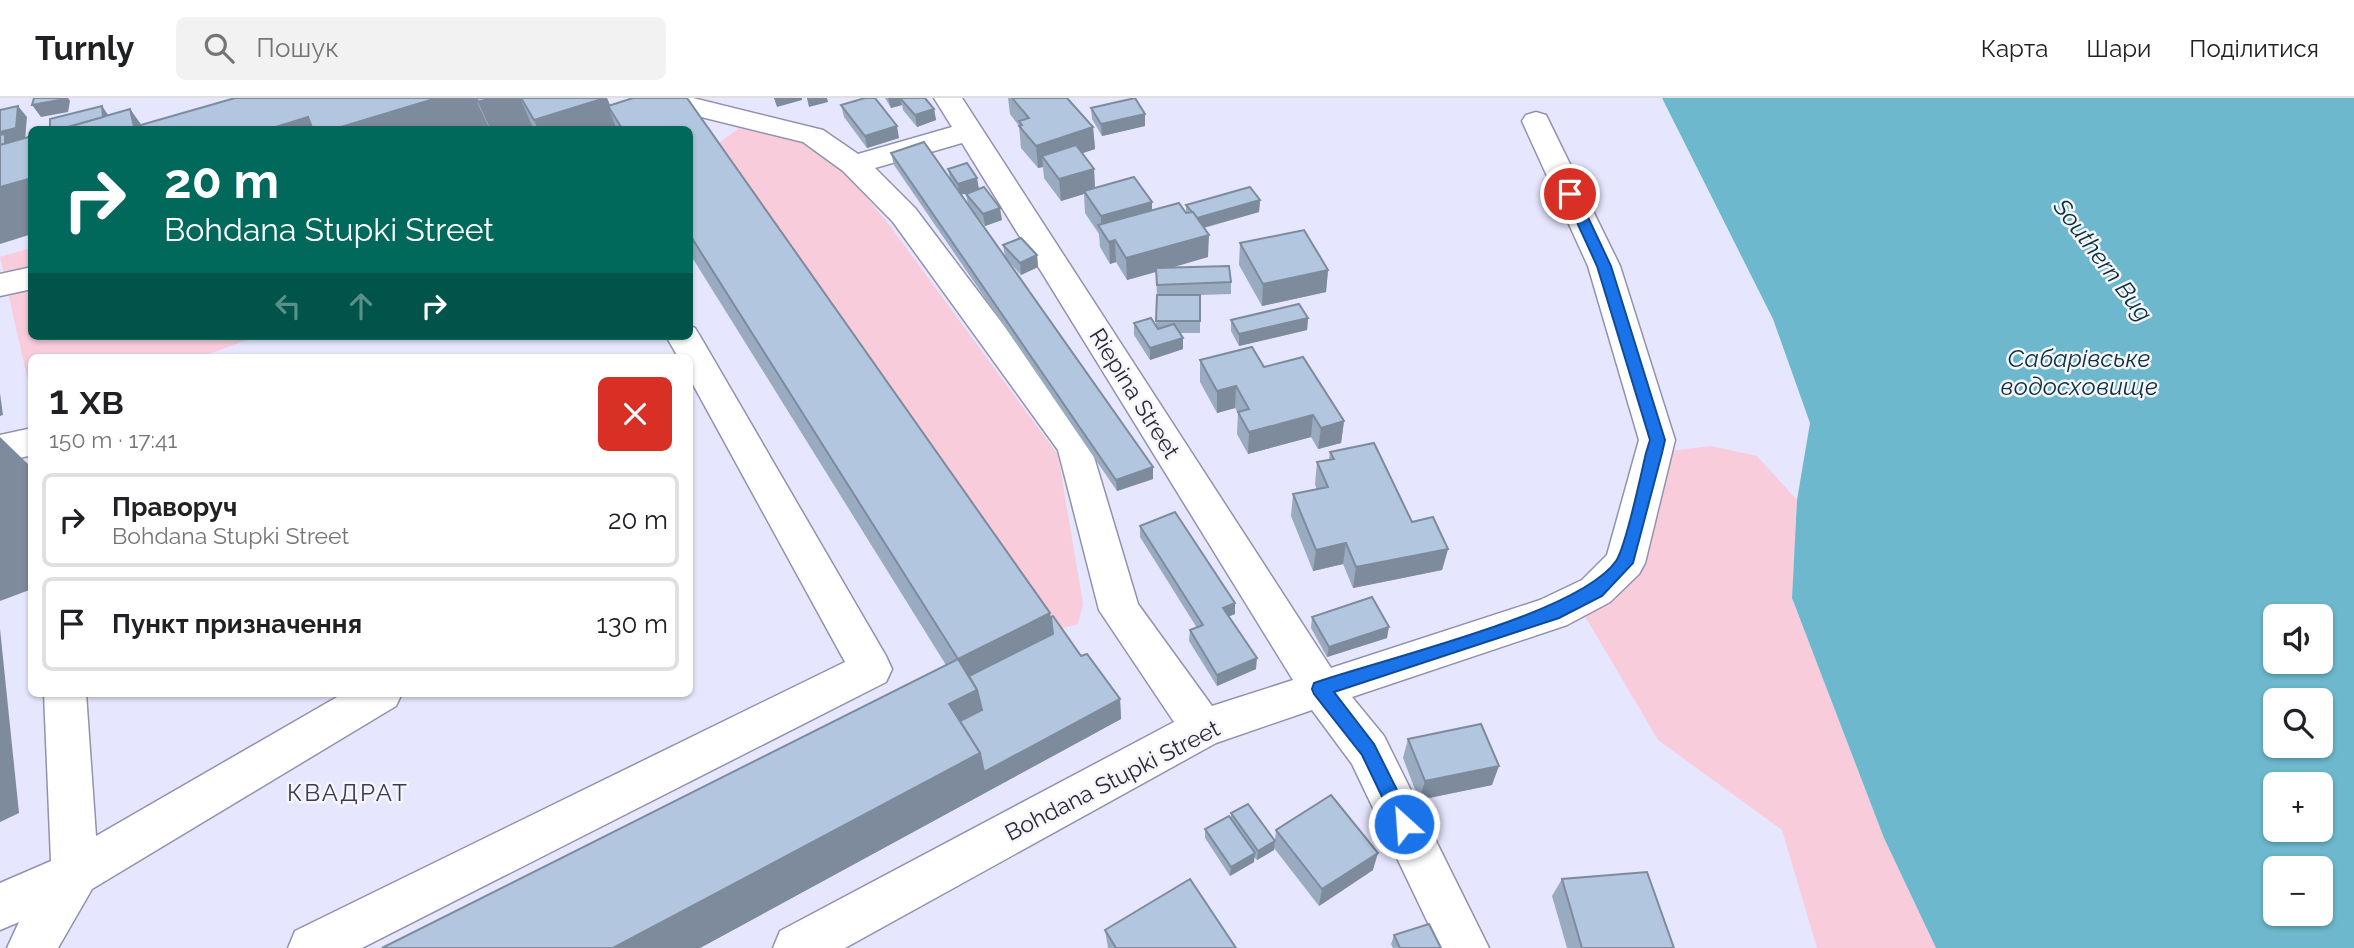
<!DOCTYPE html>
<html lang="uk">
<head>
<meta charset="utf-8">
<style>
	:root { --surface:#fff; --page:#f2f2f2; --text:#202124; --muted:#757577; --line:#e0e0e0 }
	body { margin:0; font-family:Raleway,sans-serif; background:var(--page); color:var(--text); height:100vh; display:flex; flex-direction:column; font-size:26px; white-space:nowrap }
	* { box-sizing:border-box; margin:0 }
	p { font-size:23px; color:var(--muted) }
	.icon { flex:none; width:38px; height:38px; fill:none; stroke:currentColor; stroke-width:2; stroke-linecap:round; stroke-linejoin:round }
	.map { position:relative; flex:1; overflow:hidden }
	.drawer { position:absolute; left:28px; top:256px; width:665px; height:343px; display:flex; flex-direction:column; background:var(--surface); border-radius:10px; box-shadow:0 2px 5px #0004 }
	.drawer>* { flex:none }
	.hud { position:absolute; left:28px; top:28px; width:665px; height:214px; border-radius:10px; box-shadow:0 2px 5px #0004; background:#00695c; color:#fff; overflow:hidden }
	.tools { position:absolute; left:2263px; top:506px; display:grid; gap:14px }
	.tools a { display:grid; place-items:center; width:70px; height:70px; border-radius:10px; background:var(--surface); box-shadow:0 2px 5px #0004; font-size:35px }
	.pin { position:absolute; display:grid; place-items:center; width:60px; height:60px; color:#fff; margin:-30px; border:4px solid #fff; border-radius:50%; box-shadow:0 2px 7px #0007 }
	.me { position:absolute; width:77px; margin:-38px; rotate:334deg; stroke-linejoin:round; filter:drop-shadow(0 0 5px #0008) }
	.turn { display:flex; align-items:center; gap:24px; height:147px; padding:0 21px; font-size:32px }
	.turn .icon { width:91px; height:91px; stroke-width:2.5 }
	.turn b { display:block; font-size:49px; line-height:60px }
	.lanes { display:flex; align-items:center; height:66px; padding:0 21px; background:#0003; justify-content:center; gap:35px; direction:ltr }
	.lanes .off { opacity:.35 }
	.round { display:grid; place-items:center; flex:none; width:74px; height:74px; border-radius:10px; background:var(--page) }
	.overview { display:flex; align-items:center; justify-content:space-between; height:119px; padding:0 21px }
	h1 { font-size:42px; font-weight:600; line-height:52px }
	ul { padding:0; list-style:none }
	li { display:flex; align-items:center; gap:21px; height:94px; margin:0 14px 10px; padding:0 7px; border:4px solid var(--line); border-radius:10px }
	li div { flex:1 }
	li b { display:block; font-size:26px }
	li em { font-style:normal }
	header { display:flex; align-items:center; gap:42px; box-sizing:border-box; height:98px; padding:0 35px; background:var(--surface); border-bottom:2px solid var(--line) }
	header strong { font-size:33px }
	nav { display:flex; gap:38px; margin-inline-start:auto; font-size:24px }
	.search { width:490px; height:63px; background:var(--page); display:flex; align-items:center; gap:18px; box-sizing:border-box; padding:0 24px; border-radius:10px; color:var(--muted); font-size:26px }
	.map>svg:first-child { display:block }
</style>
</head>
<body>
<header>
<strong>Turnly</strong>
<div class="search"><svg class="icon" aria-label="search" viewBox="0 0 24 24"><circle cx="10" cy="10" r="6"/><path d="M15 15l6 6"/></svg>Пошук</div>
<nav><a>Карта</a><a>Шари</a><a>Поділитися</a></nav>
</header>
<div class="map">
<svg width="2354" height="850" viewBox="0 0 2354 850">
	<rect width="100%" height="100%" fill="#e6e6fe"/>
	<g fill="#f9ccdc">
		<path d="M743,27L804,45L843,71L891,129L1058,357L1083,506L1078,526L1048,534L711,51Z"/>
		<path d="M31,150L32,238H259L200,259H32L31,296L0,159Z"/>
		<path d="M1711,348L1757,358L1797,402L1792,500L1884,740L1936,850H1817L1782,732L1658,642L1576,503L1596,493L1654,355Z"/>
	</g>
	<path fill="#6db8cd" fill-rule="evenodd" d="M1662,0H2354V850H1936L1884,740L1792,500L1797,402L1810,325L1773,221ZM2275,518H2320V564H2275ZM2275,602H2320V648H2275ZM2275,686H2320V732H2275ZM2275,770H2320V816H2275Z"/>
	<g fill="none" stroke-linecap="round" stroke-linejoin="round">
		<g stroke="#9292ae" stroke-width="3">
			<g id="minor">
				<path d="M662,0H693L823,32L858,56L952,29L934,0H962L1331,570L1540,502L1582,482L1607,457L1639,342L1588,168L1522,23L1526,17L1536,14L1546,17L1620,168L1675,342L1645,465L1639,476L1610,504L1567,527L1352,599L1384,638L1489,850H1440L1352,666L1312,612L1216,645L845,850H773L780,833L1174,624L1099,512L1058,352L893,124L843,73L803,44L673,12ZM962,45L1293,582L1212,608L1138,506L1088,339L915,110L875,70Z"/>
				<path d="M32,169V191L0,198V176Z"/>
				<path d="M690,228L695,230L700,238L886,558L892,571L886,584L362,850H288L295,833L845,564L690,281V259H678L666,238H690Z"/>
				<path d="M32,330V357L0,365V337Z"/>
				<path d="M44,595H86L96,738L344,595H402L396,608L92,791L58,850H7L19,824L0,832V785L51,763Z"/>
			</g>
		</g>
		<use href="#minor" fill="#fff" fill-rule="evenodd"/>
	</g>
	<g fill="#99abc0" fill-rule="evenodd">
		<path d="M235,0H607L610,7L633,0H687L1050,515L1051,519L1053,518L1081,558L1087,556L1120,601L1121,621L700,850H382L946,567L690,156V32H50V21L102,8L108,17L130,11L141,27Z"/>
		<path d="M885,0H925L934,11L936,22L917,29L903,12L902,7L891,10Z"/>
		<path d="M1008,0H1067L1093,29L1095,51L1082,55L1094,71L1095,90L1152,113L1186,115V107L1260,102L1259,114L1204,130L1208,159L1171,170L1231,184V196L1200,197V235H1180L1183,240V251L1150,262L1134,237V225L1156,228L1157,197L1156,174L1127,182L1116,164L1110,166L1100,149L1099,136L1085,115L1084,96L1061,103L1044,80L1043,69L1038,70L1021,50L1019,28L1010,16Z"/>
		<path d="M841,7L899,40L867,50L844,19Z"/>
		<path d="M1091,10L1145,28L1102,38L1092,21Z"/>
		<path d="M891,55L950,80L948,71L979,91L1002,122L985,128L971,111L1153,381L1117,393L894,67ZM971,94L966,96L968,107L961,97Z"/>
		<path d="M1240,145L1328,172L1326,194L1262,208L1239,167Z"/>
		<path d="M1003,147L1037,157L1038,169L1021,177L1005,159Z"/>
		<path d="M1308,220L1307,232L1239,248L1231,233V222Z"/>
		<path d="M1200,262L1264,269L1344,323L1341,345L1318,351L1311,339L1248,356L1237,336L1238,315L1235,310L1217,315L1200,284Z"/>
		<path d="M1330,354L1412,424L1448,451L1442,472L1353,490L1343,466L1313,473L1291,418L1293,396L1317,392L1315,386L1317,364L1329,362Z"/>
		<path d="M1140,428L1235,505V516L1229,518L1256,571L1217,588L1189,543L1190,532L1197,530L1140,439Z"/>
		<path d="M1312,519L1387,540L1327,559L1311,530Z"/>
		<path d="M1408,641L1492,687L1419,702L1403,660Z"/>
		<path d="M1231,715L1275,743L1274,752L1257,762L1254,759V764L1230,778L1205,740V731L1231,720Z"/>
		<path d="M1276,732L1373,772L1319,808L1274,750Z"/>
		<path d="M1562,781L1674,850H1567L1552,798Z"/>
		<path d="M1105,832L1236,850H1108Z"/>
		<path d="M1394,837L1441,850H1393L1391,846Z"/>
	</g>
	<g fill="#7d8b9c">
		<path d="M60,0H68L70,3L68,14L41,19L32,7Z"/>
		<path d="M437,0H475L490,32H331Z"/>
		<path d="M492,0H520L534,32H491L478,4Z"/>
		<path d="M605,0H607L614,17L608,8L617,32H538L534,22Z"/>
		<path d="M774,0H802V2L777,9Z"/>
		<path d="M807,0H827L828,4L809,9Z"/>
		<path d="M888,0H922H900L902,7L891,10Z"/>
		<path d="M18,8L27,19L25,42L0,48V34Z"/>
		<path d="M102,8L110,20L79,32Z"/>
		<path d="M130,11L145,32L134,29Z"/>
		<path d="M934,11L936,22L917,29L915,17Z"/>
		<path d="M1145,16V28L1102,38L1101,26Z"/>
		<path d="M308,19L316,32H266Z"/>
		<path d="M897,28L899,40L867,50L865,38Z"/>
		<path d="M1093,29L1095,51L1048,67L1042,58L1043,69L1038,70L1036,48Z"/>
		<path d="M1094,71L1095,93H1084V96L1061,103L1059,81Z"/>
		<path d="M32,80V136L0,146V89Z"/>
		<path d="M977,80L979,91L959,97L958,86Z"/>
		<path d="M1260,102L1259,114L1195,132L1196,120Z"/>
		<path d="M1152,104V126L1101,131V118Z"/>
		<path d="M1000,110L1002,122L985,128L983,116Z"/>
		<path d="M1209,137L1208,159L1127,182L1126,160Z"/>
		<path d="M1115,142L1116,164L1110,166L1109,144Z"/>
		<path d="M1037,157L1038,169L1021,177L1020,165Z"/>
		<path d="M1328,172L1326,194L1262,208L1263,186Z"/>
		<path d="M1308,220L1307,232L1239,248V236Z"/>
		<path d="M1183,240V251L1150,262V250Z"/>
		<path d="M1236,288L1235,310L1217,315V293Z"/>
		<path d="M0,295L3,317L0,318Z"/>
		<path d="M1313,317L1311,339L1248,356L1249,334Z"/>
		<path d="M1344,323L1341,345L1318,351L1321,330Z"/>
		<path d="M0,339L32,370V491L0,503Z"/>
		<path d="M1153,369V381L1117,393L1116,382Z"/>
		<path d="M1346,445L1343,466L1313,473L1316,452Z"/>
		<path d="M1448,451L1442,472L1353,490L1356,469Z"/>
		<path d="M1235,505V516L1223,521V510Z"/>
		<path d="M1050,515L1055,556L986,631L965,642L949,606L958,561Z"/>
		<path d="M1389,529L1387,540L1327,559L1329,549Z"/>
		<path d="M0,531L19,715L0,724Z"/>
		<path d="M1257,560L1256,571L1217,588V577Z"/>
		<path d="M1120,601L1121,621L700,850H613L980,655Z"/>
		<path d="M1499,668L1492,687L1419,702L1425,683Z"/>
		<path d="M1275,743L1274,752L1257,762L1258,753Z"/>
		<path d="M1255,755L1254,764L1230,778L1231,769Z"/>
		<path d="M1378,755L1373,772L1319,808L1322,791Z"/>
	</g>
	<g fill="#b2c7df" stroke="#7d8b9c" stroke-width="2">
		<path d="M34,0H60L59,2L32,7Z"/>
		<path d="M235,0H437L331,32H313L308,19L266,32H57L130,11L134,29Z"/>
		<path d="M476,0H492L478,4Z"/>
		<path d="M521,0H605L534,22Z"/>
		<path d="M633,0H687L1050,515L958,561L690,137V32H623L608,8Z"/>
		<path d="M865,0H875L897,28L865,38L841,7Z"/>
		<path d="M900,0H925L934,11L915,17Z"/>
		<path d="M1012,0H1067L1093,29L1036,48L1019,28L1022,27L1019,23L1029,20Z"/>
		<path d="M1135,0L1145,16L1101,26L1091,10Z"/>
		<path d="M18,8L16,30L0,34V12Z"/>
		<path d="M102,8L103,19L57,32H50V21Z"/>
		<path d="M5,36V46L0,47V37Z"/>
		<path d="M32,38V80L0,89V47Z"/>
		<path d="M924,44L1153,369L1116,382L891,55Z"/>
		<path d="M1076,47L1094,71L1059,81L1042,58Z"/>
		<path d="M967,65L977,80L958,86L948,71Z"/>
		<path d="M1134,79L1152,104L1101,118L1084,93Z"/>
		<path d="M984,89L1000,110L983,116L966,96Z"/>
		<path d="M1250,89L1260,102L1197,120L1186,107Z"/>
		<path d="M1179,105L1186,115L1193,114L1209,137L1126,160L1115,142L1109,144L1098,127Z"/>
		<path d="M1304,132L1328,172L1263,186L1240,145Z"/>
		<path d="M1021,140L1037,157L1020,165L1003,147Z"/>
		<path d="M1229,168L1231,184L1157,187L1156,170Z"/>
		<path d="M1157,197H1200V223H1156Z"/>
		<path d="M1299,206L1308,220L1239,236L1231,222Z"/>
		<path d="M1151,220L1158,231L1174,226L1183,240L1150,250L1134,225Z"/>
		<path d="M1252,249L1264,269L1303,259L1344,323L1321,330L1313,317L1249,334L1238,314L1249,311L1236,288L1217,293L1200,262Z"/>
		<path d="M1374,345L1412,424L1433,419L1448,451L1356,469L1346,445L1316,452L1293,396L1328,389L1317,364L1334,361L1330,354Z"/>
		<path d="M1175,414L1235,505L1223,510L1257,560L1217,577L1190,532L1203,527L1140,428Z"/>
		<path d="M1372,499L1389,529L1329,549L1312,519Z"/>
		<path d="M1053,518L1081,558L1087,556L1120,601L984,674L980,655L960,623L982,612L977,592L969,578L1053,536L1051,519Z"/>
		<path d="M958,561L977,592L949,606L980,655L613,850H382Z"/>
		<path d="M1481,626L1499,668L1425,683L1408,641Z"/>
		<path d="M1331,697L1378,755L1322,791L1276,732Z"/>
		<path d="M1248,706L1275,743L1258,753L1231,715Z"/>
		<path d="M1229,718L1255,755L1231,769L1205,731Z"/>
		<path d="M1647,774L1674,850H1582L1562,781Z"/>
		<path d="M1190,781L1236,850H1116L1105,832Z"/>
		<path d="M1429,826L1441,850H1400L1394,837Z"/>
	</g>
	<path fill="#1a73e8" stroke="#114b97" stroke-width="2" d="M1570,92L1577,96L1611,168L1665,342L1662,355L1633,465L1602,498L1559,520L1334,594L1374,646L1414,726L1411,732L1404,735L1398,732L1362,657L1314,596L1312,591L1314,585C1382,561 1579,516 1616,463C1626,449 1641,376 1646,355L1650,342L1597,168L1564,96Z"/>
	<g text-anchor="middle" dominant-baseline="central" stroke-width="5" stroke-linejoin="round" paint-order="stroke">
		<g font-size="23" fill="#2a2a35" stroke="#f5f5fb">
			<text transform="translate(1135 295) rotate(58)">Riepina Street</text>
			<text transform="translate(1112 682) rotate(-27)">Bohdana Stupki Street</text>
		</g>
		<g font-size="24" font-style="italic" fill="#0a3039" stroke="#f5f5fb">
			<text transform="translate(2103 162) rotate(53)">Southern Bug</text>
			<text x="2079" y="260">Сабарівське<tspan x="2079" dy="28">водосховище</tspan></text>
		</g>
		<g font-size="24" letter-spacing="2" fill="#3c3b53" stroke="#f5f5fb">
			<text x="348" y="694">КВАДРАТ</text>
		</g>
	</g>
</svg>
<div class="tools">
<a><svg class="icon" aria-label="sound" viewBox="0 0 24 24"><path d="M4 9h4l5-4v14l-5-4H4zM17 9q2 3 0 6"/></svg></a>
<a><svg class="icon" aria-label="search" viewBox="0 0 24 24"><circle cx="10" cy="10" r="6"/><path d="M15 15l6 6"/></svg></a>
<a>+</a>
<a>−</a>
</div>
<div class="pin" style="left:1570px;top:96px;background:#d93025"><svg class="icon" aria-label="arrive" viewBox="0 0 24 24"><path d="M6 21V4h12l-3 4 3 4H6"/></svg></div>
<svg class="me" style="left:1404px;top:726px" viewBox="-20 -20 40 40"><circle r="17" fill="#1a73e8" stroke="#fff" stroke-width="3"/><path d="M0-11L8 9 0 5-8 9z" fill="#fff"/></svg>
<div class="hud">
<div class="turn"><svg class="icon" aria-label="right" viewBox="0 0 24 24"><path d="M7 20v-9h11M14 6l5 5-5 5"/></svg><div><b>20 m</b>Bohdana Stupki Street</div></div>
<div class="lanes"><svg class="icon off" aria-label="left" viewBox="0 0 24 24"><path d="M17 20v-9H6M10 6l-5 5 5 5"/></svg><svg class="icon off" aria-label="ahead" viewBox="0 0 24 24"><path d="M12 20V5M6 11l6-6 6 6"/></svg><svg class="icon" aria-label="right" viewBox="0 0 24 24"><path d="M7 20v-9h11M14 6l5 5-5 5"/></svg></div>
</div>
<section class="drawer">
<div class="overview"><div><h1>1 хв</h1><p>150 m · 17:41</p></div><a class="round" style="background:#d93025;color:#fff"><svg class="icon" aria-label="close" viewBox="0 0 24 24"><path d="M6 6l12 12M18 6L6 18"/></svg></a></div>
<ul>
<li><svg class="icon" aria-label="right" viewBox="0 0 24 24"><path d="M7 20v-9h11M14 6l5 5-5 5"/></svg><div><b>Праворуч</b><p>Bohdana Stupki Street</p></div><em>20 m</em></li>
<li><svg class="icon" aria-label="arrive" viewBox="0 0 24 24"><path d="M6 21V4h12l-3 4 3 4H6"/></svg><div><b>Пункт призначення</b></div><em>130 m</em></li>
</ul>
</section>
</div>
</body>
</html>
